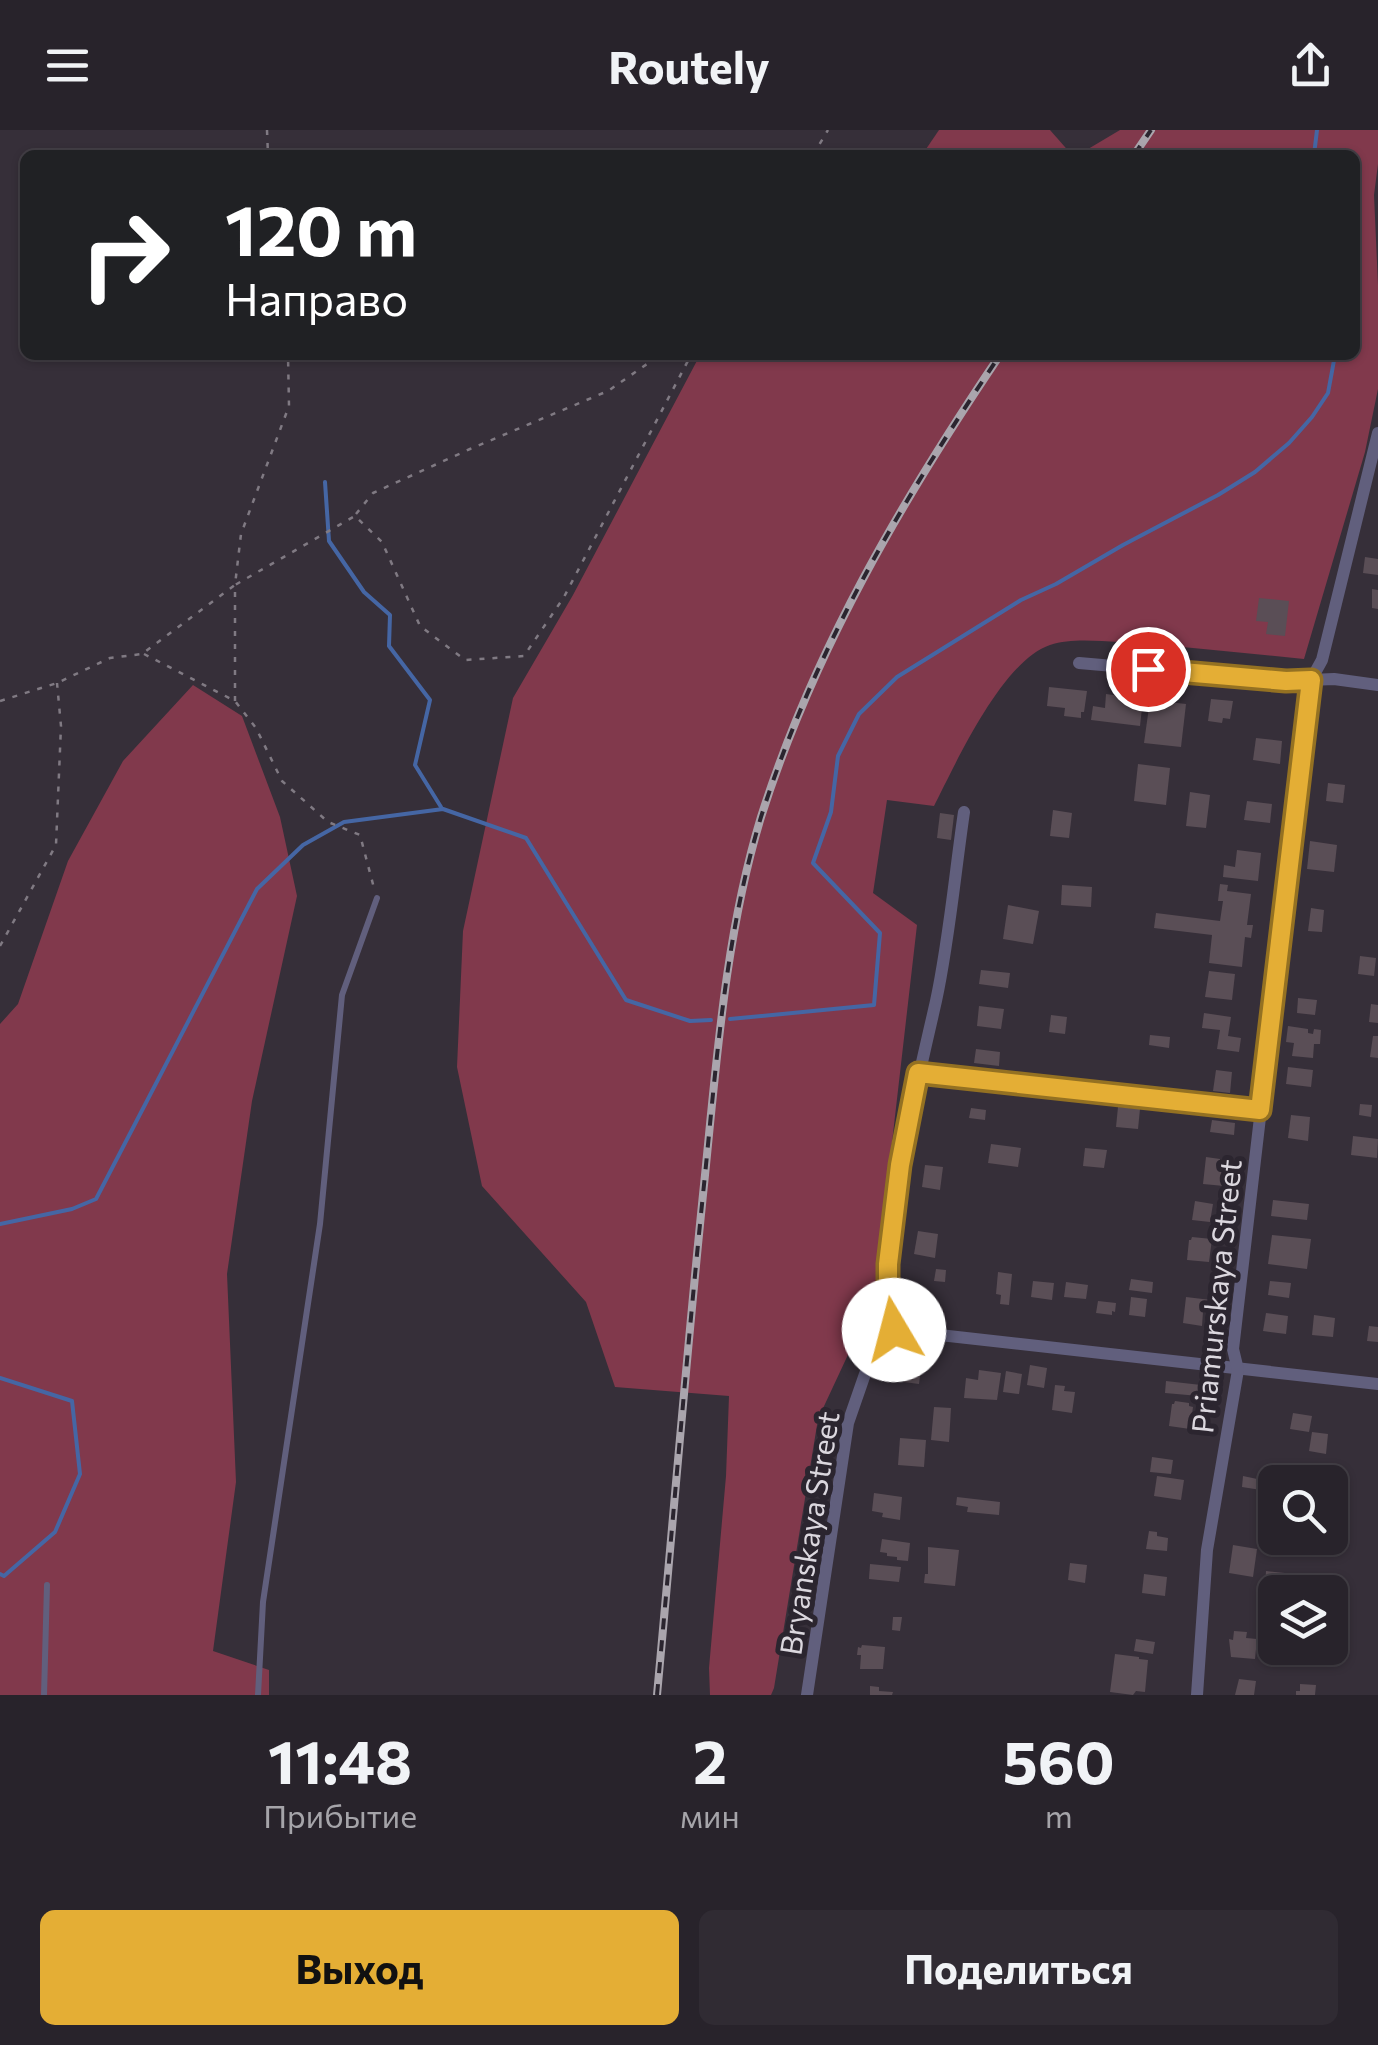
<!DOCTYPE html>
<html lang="ru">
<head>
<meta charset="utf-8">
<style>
	:root { --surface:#28232b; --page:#302b33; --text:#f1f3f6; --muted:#a5a4a9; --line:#444047; --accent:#e4ae35 }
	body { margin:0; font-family:Commissioner,sans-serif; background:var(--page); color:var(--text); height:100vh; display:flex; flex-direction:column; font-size:38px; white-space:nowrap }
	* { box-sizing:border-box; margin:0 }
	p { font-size:32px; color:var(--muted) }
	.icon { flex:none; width:55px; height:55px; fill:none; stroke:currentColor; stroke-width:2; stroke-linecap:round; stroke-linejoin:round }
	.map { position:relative; height:1565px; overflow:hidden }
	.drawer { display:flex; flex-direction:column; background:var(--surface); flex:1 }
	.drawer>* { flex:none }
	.hud { position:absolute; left:20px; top:20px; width:1340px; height:210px; border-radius:15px; box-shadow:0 2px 8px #0004,0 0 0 2px var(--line); background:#202124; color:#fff; overflow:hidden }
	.buttons { position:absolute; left:1258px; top:1335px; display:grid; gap:20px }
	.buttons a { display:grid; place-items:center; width:90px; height:90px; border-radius:15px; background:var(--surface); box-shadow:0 2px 8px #0004,0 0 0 2px var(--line); font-size:50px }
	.pin { position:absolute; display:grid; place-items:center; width:85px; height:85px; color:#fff; margin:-42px; border:5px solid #fff; border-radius:50%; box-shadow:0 2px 10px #0007 }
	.me { position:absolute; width:110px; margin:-55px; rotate:352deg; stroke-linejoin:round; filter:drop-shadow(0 0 8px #0008) }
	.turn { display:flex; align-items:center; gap:35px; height:210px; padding:0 40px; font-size:45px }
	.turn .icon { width:130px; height:130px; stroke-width:2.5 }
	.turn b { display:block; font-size:70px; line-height:85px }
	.eta { display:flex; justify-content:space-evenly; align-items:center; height:170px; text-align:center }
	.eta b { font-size:60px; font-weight:700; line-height:70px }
	.primary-button { display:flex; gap:20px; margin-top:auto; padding:20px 40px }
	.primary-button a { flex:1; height:115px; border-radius:15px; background:var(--accent); color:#111; font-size:40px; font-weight:700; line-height:115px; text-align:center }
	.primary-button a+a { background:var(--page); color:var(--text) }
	header { display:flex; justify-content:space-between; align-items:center; height:130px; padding:0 40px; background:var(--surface); font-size:45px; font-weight:700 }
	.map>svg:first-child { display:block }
</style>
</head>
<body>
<header><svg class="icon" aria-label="menu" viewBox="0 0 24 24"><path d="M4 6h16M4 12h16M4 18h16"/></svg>Routely<svg class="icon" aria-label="share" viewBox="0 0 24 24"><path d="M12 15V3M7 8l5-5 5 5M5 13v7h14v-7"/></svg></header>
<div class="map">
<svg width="1378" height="1565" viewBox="0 0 1378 1565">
	<rect width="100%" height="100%" fill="#362f39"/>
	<g fill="#81394c">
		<path d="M939,0H1050L1072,25H922Z"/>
		<path d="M1120,0H1378V34L1374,65L1378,155V259L1365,322L1304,529C1242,523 1181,516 1119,512C1097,511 1071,508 1050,515C1002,531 956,633 934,676L887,670L873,763L917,795L874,1169L818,1289L774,1558L771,1565H710L709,1538L726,1346L729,1266L615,1257L586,1172L482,1056L457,937L463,801L513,568L573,465L700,225H1355V25H1078Z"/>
		<path d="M193,555L242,586L280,687L297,766L252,971L227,1144L236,1352L213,1521L269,1540V1565H0V894L18,874L68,731L123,631Z"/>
	</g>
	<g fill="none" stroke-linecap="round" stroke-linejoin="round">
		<g stroke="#4566a4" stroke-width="4">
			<path d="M1314,25L1317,0"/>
			<path d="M325,352L329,411L364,462L390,485L389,516L430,570L415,635L441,677"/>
			<path d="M730,889L874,875L880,803L813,733L831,682L838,626L859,584L897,547L1021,470L1056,454L1123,415L1218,365L1255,342L1289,313L1312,287L1328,263L1335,225"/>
			<path d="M0,1094L72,1079L96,1069L257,759L303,715L344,692L443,679L526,708L626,870L690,891L711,890"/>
			<path d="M0,1248L72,1271L80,1344L55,1402L4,1446L0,1444"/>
		</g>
	</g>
	<g fill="#5a4e56">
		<path d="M1365,427L1378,429V445L1363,443Z"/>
		<path d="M1372,459L1378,460V479L1372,478Z"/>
		<path d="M1259,468L1289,471L1285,506L1266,504L1268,492L1256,491Z"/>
		<path d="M1049,557L1087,561L1084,582H1081V588L1064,586L1065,578L1047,576Z"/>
		<path d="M1106,564L1143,569L1140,596L1091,590L1093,576L1105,578Z"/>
		<path d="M1211,569L1233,571L1230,589L1223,588L1222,593L1208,591Z"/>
		<path d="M1150,570L1186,574L1181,617L1144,613Z"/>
		<path d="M1256,608L1282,611L1280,634L1253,630Z"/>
		<path d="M1138,634L1170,638L1166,675L1134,671Z"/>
		<path d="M1328,653L1345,655L1343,673L1326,671Z"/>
		<path d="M1190,662L1210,665L1206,698L1186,696Z"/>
		<path d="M1247,671L1272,674L1270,693L1244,690Z"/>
		<path d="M1053,680L1072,683L1069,708L1050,706Z"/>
		<path d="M940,683L954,685L951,710L937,708Z"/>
		<path d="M1310,711L1337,715L1334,742L1307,739Z"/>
		<path d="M1237,720L1261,723L1258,751L1223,747L1224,735L1235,737Z"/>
		<path d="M1220,754L1228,755L1227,761L1251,764L1247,795H1253L1251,808L1245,807L1242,837L1209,833L1212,805L1154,798L1156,783L1220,791L1223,771H1218Z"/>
		<path d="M1062,755L1092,757L1091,777L1061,775Z"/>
		<path d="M1008,775L1039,781L1033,814L1003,809Z"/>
		<path d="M1311,778L1324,780L1322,802L1308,801Z"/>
		<path d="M1360,826L1376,828L1374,846L1358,844Z"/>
		<path d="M981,840L1010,843L1008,858L979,854Z"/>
		<path d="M1209,841L1235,844L1232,870L1205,867Z"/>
		<path d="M1298,868L1317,870L1315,885L1297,883Z"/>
		<path d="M1371,874L1378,875V893L1369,892Z"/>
		<path d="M979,876L1004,879L1001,899L977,896Z"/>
		<path d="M1204,883L1231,887L1228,906L1241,908L1239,922L1217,919L1220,900L1202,898Z"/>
		<path d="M1051,885L1067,887L1065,904L1049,902Z"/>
		<path d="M1288,896L1308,899V903L1313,904L1314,899L1321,900L1320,914H1314L1313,928L1292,926L1294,913L1286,912Z"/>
		<path d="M1150,905L1170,907L1169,918L1149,915Z"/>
		<path d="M1373,906H1378V928L1370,927Z"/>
		<path d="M976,919L1000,922L999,936L974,933Z"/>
		<path d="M1288,937L1313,940L1311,957L1286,954Z"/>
		<path d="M1216,940L1232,942L1230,963L1213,961Z"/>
		<path d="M1360,974L1372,975L1371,987L1359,985Z"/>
		<path d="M1118,977L1140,979L1138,999L1116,997Z"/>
		<path d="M971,978L986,980L985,990L969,988Z"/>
		<path d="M1291,985L1310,987L1308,1011L1288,1008Z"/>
		<path d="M1212,990L1235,993L1234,1005L1210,1002Z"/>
		<path d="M1353,1006L1378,1009L1377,1028L1351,1025Z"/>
		<path d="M991,1014L1021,1018L1018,1037L988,1033Z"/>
		<path d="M1085,1018L1107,1020L1104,1038L1083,1036Z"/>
		<path d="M1206,1027L1220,1029L1219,1041L1225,1042L1224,1056L1203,1054Z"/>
		<path d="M925,1035L943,1037L940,1060L922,1057Z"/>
		<path d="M1273,1070L1309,1074L1307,1090L1271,1086Z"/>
		<path d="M1195,1071L1213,1074L1210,1092L1192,1090Z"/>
		<path d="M918,1101L938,1104L935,1128L914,1124Z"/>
		<path d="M1272,1105L1311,1109L1307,1139L1268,1134Z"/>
		<path d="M1192,1107L1212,1109L1209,1132L1187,1130L1189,1110H1191Z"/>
		<path d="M936,1139L946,1140L945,1152L934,1151Z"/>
		<path d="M998,1142L1012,1144L1009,1175L1000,1174L1001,1165L996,1164Z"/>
		<path d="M1131,1149L1153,1152L1152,1163L1129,1160Z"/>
		<path d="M1033,1151L1054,1153L1052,1170L1031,1167Z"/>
		<path d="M1270,1151L1291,1153L1289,1168L1268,1165Z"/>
		<path d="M1066,1152L1088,1155L1086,1169L1064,1167Z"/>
		<path d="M1131,1167L1147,1169L1145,1187L1129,1185Z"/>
		<path d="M1186,1167L1211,1170L1209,1183L1203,1182L1202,1196L1183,1193Z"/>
		<path d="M1098,1171L1116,1173L1115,1182L1112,1181V1185L1096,1183Z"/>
		<path d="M1266,1183L1288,1186L1286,1204L1263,1201Z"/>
		<path d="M1314,1185L1335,1188L1333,1207L1312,1205Z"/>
		<path d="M1369,1196L1378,1197V1212L1367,1211Z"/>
		<path d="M906,1229L922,1230L919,1254L904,1252V1248H901L902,1235H905Z"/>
		<path d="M1030,1235L1047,1238L1044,1258L1027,1255Z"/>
		<path d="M979,1240L1001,1243L997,1270L964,1268L966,1248L978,1250Z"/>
		<path d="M1006,1241L1022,1244L1019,1264L1003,1262Z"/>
		<path d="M1166,1251L1201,1255L1199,1266L1165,1263Z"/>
		<path d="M1055,1255L1065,1256L1064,1261L1075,1262L1072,1283L1052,1280Z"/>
		<path d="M1175,1271L1189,1273V1276L1193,1277L1190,1299L1169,1296L1172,1274H1174Z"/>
		<path d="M934,1277L951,1278L949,1312L931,1310Z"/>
		<path d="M1293,1283L1312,1286L1309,1302L1290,1299Z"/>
		<path d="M1312,1302L1328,1304L1326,1324L1309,1321Z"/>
		<path d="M900,1308L926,1310L924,1337L898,1335Z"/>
		<path d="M1152,1327L1173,1330L1171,1344L1150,1342Z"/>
		<path d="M1157,1346L1184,1350L1181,1370L1154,1366Z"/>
		<path d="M1243,1346L1262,1350L1261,1360L1242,1357Z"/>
		<path d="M874,1363L902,1367L900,1390L882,1387L883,1383L872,1381Z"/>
		<path d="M957,1367L1000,1372L999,1385L967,1382L968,1377L956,1375Z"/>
		<path d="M1149,1401L1157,1402V1406L1168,1408L1167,1421L1146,1419Z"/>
		<path d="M882,1409L910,1413L908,1431L897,1430V1427L887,1426V1423L880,1422Z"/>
		<path d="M1233,1415L1257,1419L1253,1447L1229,1443Z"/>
		<path d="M928,1417L959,1420L955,1456L924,1453L925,1444H928Z"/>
		<path d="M1070,1433L1087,1435L1085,1453L1068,1450Z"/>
		<path d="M870,1434L901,1437L899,1452L869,1449Z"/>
		<path d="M1266,1441L1285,1443L1284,1458L1265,1460Z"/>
		<path d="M1144,1444L1167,1447L1165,1466L1142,1463Z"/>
		<path d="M893,1487H902L900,1501L892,1500Z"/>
		<path d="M1234,1501L1247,1502L1246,1508L1257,1509L1255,1529L1231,1527L1229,1509L1233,1510Z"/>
		<path d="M1136,1509L1155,1512L1153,1524L1134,1521Z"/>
		<path d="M862,1515L885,1517L883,1539H860L861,1525H857L858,1517L861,1518Z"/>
		<path d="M1115,1524L1139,1527V1529L1148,1530L1145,1562L1136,1561L1133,1565L1110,1562Z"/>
		<path d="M1239,1549L1256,1551L1254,1565H1235Z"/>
		<path d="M1300,1554L1316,1555L1315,1565H1296V1561H1300Z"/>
		<path d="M870,1556L879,1557V1561L893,1562L892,1565H870Z"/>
	</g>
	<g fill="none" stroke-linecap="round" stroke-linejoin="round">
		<g stroke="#807a83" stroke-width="2.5" stroke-dasharray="5 8" stroke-linecap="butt">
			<path d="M267,0L268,25"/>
			<path d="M813,25L828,0"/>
			<path d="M356,384L373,363L470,319L608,261L660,225"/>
			<path d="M144,524L235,571L256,598L282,651L328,692L360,705L374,758"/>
			<path d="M0,571L57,553L110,528L142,524L235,455L241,404L289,276L288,225"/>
			<path d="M235,571V455L355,386L382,412L420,496L465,530L524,526L564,467L691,225"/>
			<path d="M0,816L56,715L61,596L57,553"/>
		</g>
		<g stroke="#615f7d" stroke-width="6">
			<path d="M919,943L1260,980"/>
			<path d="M44,1565L47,1455"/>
			<path d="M258,1565L263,1472L320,1094L342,865L377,768"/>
		</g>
		<g stroke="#615f7d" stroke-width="12">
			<path d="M1079,533L1286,551L1334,549L1378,555"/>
			<path d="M895,1200C884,1164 888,1131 893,1095C901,1018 919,946 936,871C949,811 955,743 964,682"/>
			<path d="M895,1200L1378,1254"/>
			<path d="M807,1565L848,1293L865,1244L895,1200"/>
			<path d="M1197,1565L1207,1420L1238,1240L1233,1219L1311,550L1322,530L1378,303"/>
		</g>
		<g stroke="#aaa5ad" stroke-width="8">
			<g id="rail">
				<path d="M1134,25L1151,0"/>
				<path d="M657,1565C673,1392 687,1218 705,1045C717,926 726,802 761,687C814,520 902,370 1000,225"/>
			</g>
		</g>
		<use href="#rail" stroke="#2b252f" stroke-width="4" stroke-dasharray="11" stroke-linecap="butt"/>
	</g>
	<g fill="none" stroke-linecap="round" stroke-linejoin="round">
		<g stroke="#947122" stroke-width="25">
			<path id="route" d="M894,1200L888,1177V1134L900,1035L918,943L1260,980L1311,550L1286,551L1148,539"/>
		</g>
		<use href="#route" stroke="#e4ae35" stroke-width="18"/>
	</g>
	<g text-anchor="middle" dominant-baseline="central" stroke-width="10" stroke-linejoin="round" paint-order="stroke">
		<g font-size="30" fill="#dbd7de" stroke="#2b252f">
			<text transform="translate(1215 1166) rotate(-84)">Priamurskaya Street</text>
			<text transform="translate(808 1403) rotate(-81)">Bryanskaya Street</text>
		</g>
	</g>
</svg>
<div class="buttons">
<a><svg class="icon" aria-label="search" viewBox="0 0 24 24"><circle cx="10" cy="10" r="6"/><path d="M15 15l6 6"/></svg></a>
<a><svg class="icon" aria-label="layers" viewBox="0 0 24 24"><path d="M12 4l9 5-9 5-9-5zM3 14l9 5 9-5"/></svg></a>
</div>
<div class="pin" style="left:1148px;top:539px;background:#d93025"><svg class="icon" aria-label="arrive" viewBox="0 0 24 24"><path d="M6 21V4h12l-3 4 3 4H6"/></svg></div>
<svg class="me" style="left:894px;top:1200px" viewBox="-20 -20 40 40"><circle r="19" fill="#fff"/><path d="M0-13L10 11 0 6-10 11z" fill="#e4ae35"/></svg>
<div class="hud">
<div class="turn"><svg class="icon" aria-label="right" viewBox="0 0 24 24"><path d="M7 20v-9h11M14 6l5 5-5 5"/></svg><div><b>120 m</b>Направо</div></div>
</div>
</div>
<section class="drawer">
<div class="eta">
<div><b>11:48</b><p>Прибытие</p></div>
<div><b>2</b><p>мин</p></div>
<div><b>560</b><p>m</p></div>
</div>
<div class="primary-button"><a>Выход</a><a>Поделиться</a></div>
</section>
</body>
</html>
